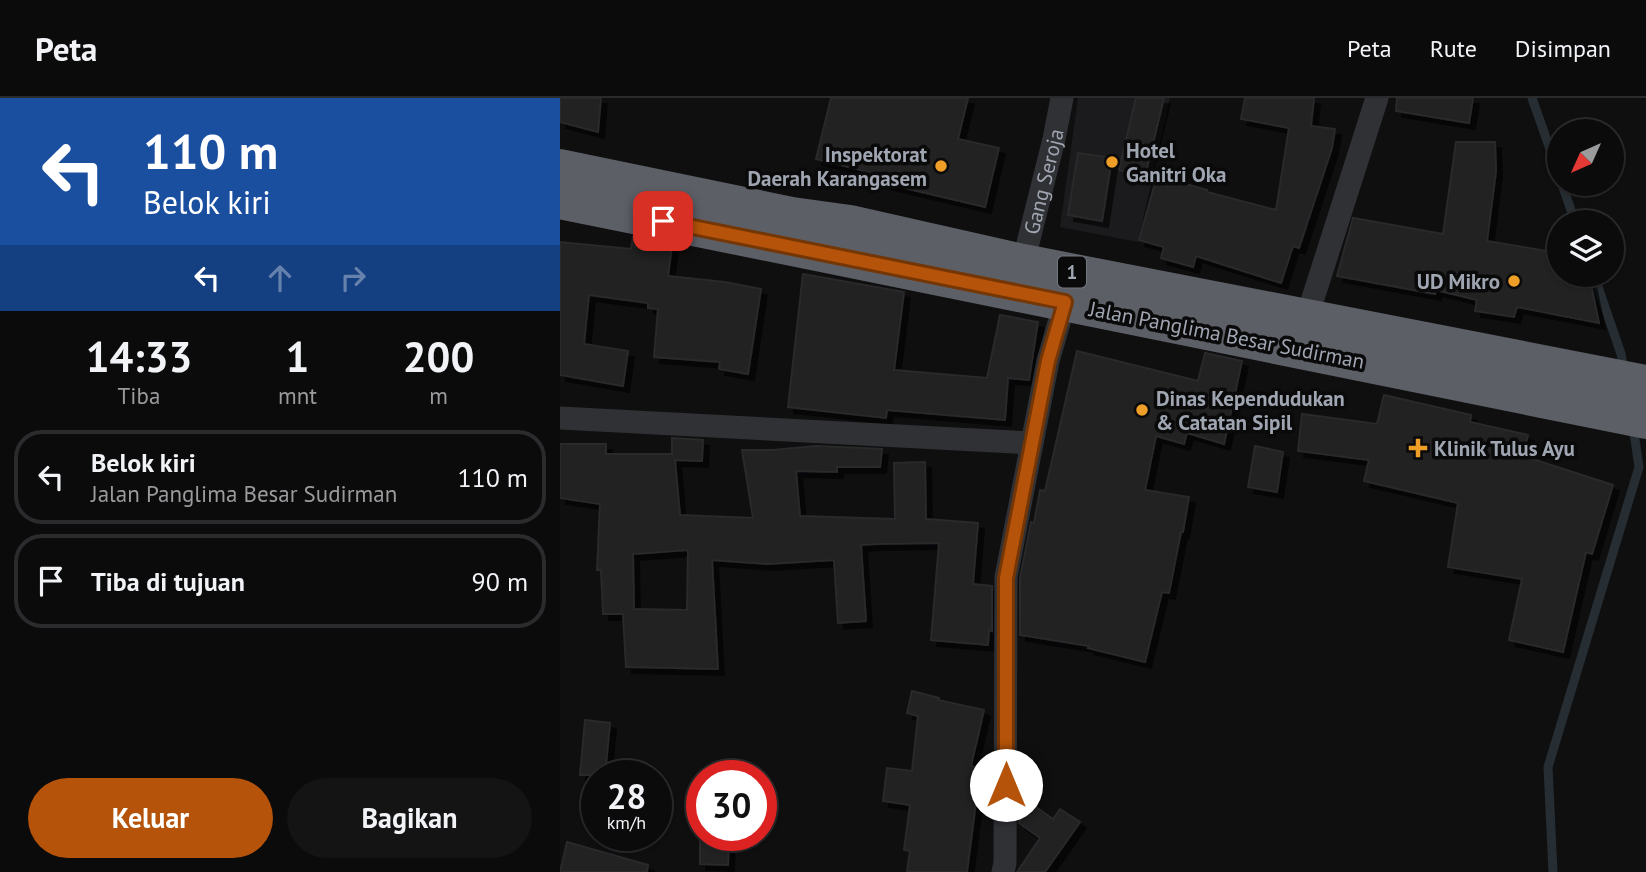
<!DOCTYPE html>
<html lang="id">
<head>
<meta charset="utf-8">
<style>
	:root { --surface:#0b0b0c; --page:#141415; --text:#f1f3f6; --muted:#9a9b9d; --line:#2b2b2d; --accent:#b45309 }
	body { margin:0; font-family:"PT Sans",sans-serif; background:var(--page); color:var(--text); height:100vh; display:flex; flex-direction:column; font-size:26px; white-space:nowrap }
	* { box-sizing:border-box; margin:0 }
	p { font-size:23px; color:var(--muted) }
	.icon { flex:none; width:38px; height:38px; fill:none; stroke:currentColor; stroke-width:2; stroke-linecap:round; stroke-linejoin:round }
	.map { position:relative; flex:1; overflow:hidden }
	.sheet { display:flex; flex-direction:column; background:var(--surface); width:560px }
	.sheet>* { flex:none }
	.top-card { background:#1a4fa0; color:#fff; overflow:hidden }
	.needle { width:46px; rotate:225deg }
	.tools { position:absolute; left:987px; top:21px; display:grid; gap:14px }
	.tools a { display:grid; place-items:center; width:77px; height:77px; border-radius:50%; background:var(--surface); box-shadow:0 2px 5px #0004,0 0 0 2px var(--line); font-size:35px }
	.speed { position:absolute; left:21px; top:662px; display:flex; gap:14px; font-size:35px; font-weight:700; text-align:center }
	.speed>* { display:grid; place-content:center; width:91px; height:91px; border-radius:50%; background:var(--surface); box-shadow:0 2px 5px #0004,0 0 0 2px var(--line); line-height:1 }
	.speed small { font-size:18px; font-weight:400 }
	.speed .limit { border:10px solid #d22; background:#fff; color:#111 }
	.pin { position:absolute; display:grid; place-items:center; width:60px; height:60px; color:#fff; margin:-30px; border-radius:14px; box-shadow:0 4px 10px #0006 }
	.me { position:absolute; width:77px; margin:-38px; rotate:0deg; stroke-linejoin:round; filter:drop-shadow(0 0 5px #0008) }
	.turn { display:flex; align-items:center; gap:24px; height:147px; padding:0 28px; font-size:32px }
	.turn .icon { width:91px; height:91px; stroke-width:2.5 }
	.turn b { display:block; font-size:49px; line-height:60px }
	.lanes { display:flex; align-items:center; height:66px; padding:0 28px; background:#0003; justify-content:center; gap:35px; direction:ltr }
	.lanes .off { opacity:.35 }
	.eta { display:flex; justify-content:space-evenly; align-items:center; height:119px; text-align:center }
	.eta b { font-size:42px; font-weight:700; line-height:49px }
	.action { display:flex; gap:14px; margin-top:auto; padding:14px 28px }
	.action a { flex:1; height:80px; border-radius:42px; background:var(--accent); color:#fff; font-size:28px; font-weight:700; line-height:80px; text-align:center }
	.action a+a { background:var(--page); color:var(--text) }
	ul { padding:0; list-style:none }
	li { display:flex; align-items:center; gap:21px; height:94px; margin:0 14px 10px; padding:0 14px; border:4px solid var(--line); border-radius:28px }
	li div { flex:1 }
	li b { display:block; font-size:26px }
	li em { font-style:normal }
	header { display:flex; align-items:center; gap:42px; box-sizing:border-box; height:98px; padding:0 35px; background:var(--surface); border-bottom:2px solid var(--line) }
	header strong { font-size:33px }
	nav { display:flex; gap:38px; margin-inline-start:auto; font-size:24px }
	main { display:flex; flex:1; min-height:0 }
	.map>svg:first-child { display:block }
</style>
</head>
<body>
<header>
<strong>Peta</strong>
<nav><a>Peta</a><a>Rute</a><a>Disimpan</a></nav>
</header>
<main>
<section class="sheet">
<div class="top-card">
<div class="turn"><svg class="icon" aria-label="left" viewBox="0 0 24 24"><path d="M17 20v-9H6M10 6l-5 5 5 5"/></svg><div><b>110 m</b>Belok kiri</div></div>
<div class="lanes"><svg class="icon" aria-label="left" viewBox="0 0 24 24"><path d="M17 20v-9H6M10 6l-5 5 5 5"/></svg><svg class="icon off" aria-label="ahead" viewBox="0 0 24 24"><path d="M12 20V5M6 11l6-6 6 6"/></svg><svg class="icon off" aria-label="right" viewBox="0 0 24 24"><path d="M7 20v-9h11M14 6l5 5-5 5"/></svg></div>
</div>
<div class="eta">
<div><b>14:33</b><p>Tiba</p></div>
<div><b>1</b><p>mnt</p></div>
<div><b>200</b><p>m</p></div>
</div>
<ul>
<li><svg class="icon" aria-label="left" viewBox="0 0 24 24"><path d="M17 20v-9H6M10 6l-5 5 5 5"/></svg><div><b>Belok kiri</b><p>Jalan Panglima Besar Sudirman</p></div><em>110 m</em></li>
<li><svg class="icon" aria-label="arrive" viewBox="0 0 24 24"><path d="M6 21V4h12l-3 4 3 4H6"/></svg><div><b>Tiba di tujuan</b></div><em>90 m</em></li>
</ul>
<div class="action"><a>Keluar</a><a>Bagikan</a></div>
</section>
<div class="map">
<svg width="1086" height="774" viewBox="0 0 1086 774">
	<defs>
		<filter id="shadow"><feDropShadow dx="6" dy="6" stdDeviation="0" flood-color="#0009"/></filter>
	</defs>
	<rect width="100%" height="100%" fill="#0f0f10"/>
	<path fill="#1b1b1d" d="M518,0H610L578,144L500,129Z"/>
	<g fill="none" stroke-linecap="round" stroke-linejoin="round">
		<g stroke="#262e33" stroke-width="9">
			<path d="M972,0L999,77"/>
			<path d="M1002,86L1015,124"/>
			<path d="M1034,177L1061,256L1064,273"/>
			<path d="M993,774L988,669L1079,369L1073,328"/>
		</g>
	</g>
	<g fill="#222224" stroke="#29292c" stroke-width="2" fill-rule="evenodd" filter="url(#shadow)">
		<path d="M0,0H41L38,34L0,24Z"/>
		<path d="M271,0H408L398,41L439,50L425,109L323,85L325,78L256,61Z"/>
		<path d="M576,0H604L585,78L559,72Z"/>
		<path d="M685,0H754L751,28L775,31L772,50L739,150L733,148L721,185L636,158L633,169L601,160L604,149L579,142L597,78L647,92V94L716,112L729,30L681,21Z"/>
		<path d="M837,0H913L909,25L836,13Z"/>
		<path d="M896,44H935L936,73L927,143L999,155V177H1029L1039,225L957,209L954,219L915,213L917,202L876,192L875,196L777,178L793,120L883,136Z"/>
		<path d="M518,55L552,60L542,123L508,117Z"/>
		<path d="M73,139L112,147L108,178L165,184L201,191L188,276L159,271L160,264L94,259L98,211L88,210V205L29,197L24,246L68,253L63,288L0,277V144L71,151Z"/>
		<path d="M243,176L344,194L334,272L427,280L440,217L478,224L469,282L448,280L445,322L327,312L326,320L228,309Z"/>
		<path d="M517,253L638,283L645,255L682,263L664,346L627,335L624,346L596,338L585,392L629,399L623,434H621L609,495L602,494L585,564L528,550L529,548L460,537V480L471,424L474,425L480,392L485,393Z"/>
		<path d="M824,297L911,317L910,324L968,337L963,358L1053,387L1032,456L1026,454L1003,554L949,542L962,481L888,469L898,405L804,383L809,362L738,353L742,316L817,326Z"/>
		<path d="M112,340L143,342L142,363L115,362L120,417L193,420L182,352H213L256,348L322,351L320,369H277V374L236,373L240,418L335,421L334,365L365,364L366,421L418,425L413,486L432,488V533L429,532L428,547L371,542L379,445L316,446L301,447L306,523L278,525L274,462L207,466L152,462L158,571L66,569L63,516H43L41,472H37L40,406L0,400V346H46V356H112ZM128,452L127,512L74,511L73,456Z"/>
		<path d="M695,348L723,354L717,394L688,389Z"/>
		<path d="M352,593L379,600L378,602L424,612L411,668L431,673V681L427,703L417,696L407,774H347L350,753L344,752L350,707L323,703L327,670L352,673L358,618L347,615Z"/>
		<path d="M25,622L50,625L45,677H20Z"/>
		<path d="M463,700L493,721L500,711L520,724L485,774H457L480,740L459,725V706Z"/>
		<path d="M140,738L169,740L168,767L140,766Z"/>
		<path d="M7,744L88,767L87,774H0Z"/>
	</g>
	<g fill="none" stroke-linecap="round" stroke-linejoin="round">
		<g stroke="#303135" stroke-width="23">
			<path id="s1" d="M463,165L494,41L502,0"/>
			<path d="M747,219L817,0"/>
			<path d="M0,320L472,345"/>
			<path d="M443,774L445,765L446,479L488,263L505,204"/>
		</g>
		<g stroke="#5c5f66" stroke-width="38">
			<path d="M0,70L232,118L290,126L463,165L1086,286"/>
			<path d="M0,102L1086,322"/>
		</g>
	</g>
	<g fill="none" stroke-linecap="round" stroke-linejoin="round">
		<g stroke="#753606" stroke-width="18">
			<path id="route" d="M103,123L505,204L488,263L446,480V687"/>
		</g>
		<use href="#route" stroke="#b45309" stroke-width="12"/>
	</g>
	<g fill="#ef9e28" stroke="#0a0a0b" stroke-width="2.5">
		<circle cx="552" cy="64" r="7"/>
		<circle cx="381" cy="68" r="7"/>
		<circle cx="954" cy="183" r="7"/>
		<circle cx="582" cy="312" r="7"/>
		<path d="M854.5 339.5h7v7h7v7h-7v7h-7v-7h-7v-7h7z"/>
	</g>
	<g text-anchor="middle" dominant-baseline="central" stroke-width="7" stroke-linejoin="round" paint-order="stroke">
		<rect fill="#0a0a0b" stroke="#73777f" stroke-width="2" x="498" y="158.5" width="28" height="31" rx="5"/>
		<g font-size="19" font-weight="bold" fill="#a0a6b1">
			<text x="512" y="174">1</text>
		</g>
		<g font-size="21" font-weight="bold" fill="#a0a6b1" stroke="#0a0a0b" text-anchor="start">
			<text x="566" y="52">Hotel<tspan x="566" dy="24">Ganitri Oka</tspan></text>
			<text x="367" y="56" text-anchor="end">Inspektorat<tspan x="367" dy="24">Daerah Karangasem</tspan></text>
			<text x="940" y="183" text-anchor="end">UD Mikro</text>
			<text x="596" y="300">Dinas Kependudukan<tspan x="596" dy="24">&amp; Catatan Sipil</tspan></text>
			<text x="874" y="350">Klinik Tulus Ayu</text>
		</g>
		<g font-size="21" fill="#a0a6b1" stroke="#0a0a0b">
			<text stroke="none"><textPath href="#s1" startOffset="84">Gang Seroja</textPath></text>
			<text transform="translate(667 237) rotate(11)">Jalan Panglima Besar Sudirman</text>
		</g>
	</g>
</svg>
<div class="tools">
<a><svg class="needle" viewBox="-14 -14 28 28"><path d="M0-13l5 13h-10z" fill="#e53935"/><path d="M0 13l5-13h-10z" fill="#9a9b9d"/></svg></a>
<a><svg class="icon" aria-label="layers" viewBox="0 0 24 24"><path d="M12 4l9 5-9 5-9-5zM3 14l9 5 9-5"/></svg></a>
</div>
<div class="speed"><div>28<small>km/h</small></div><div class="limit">30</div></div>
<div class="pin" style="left:103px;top:123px;background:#d93025"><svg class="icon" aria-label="arrive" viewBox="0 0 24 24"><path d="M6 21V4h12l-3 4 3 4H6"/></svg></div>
<svg class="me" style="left:446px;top:687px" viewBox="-20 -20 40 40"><circle r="19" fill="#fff"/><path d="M0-13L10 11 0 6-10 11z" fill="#b45309"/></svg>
</div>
</main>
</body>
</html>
